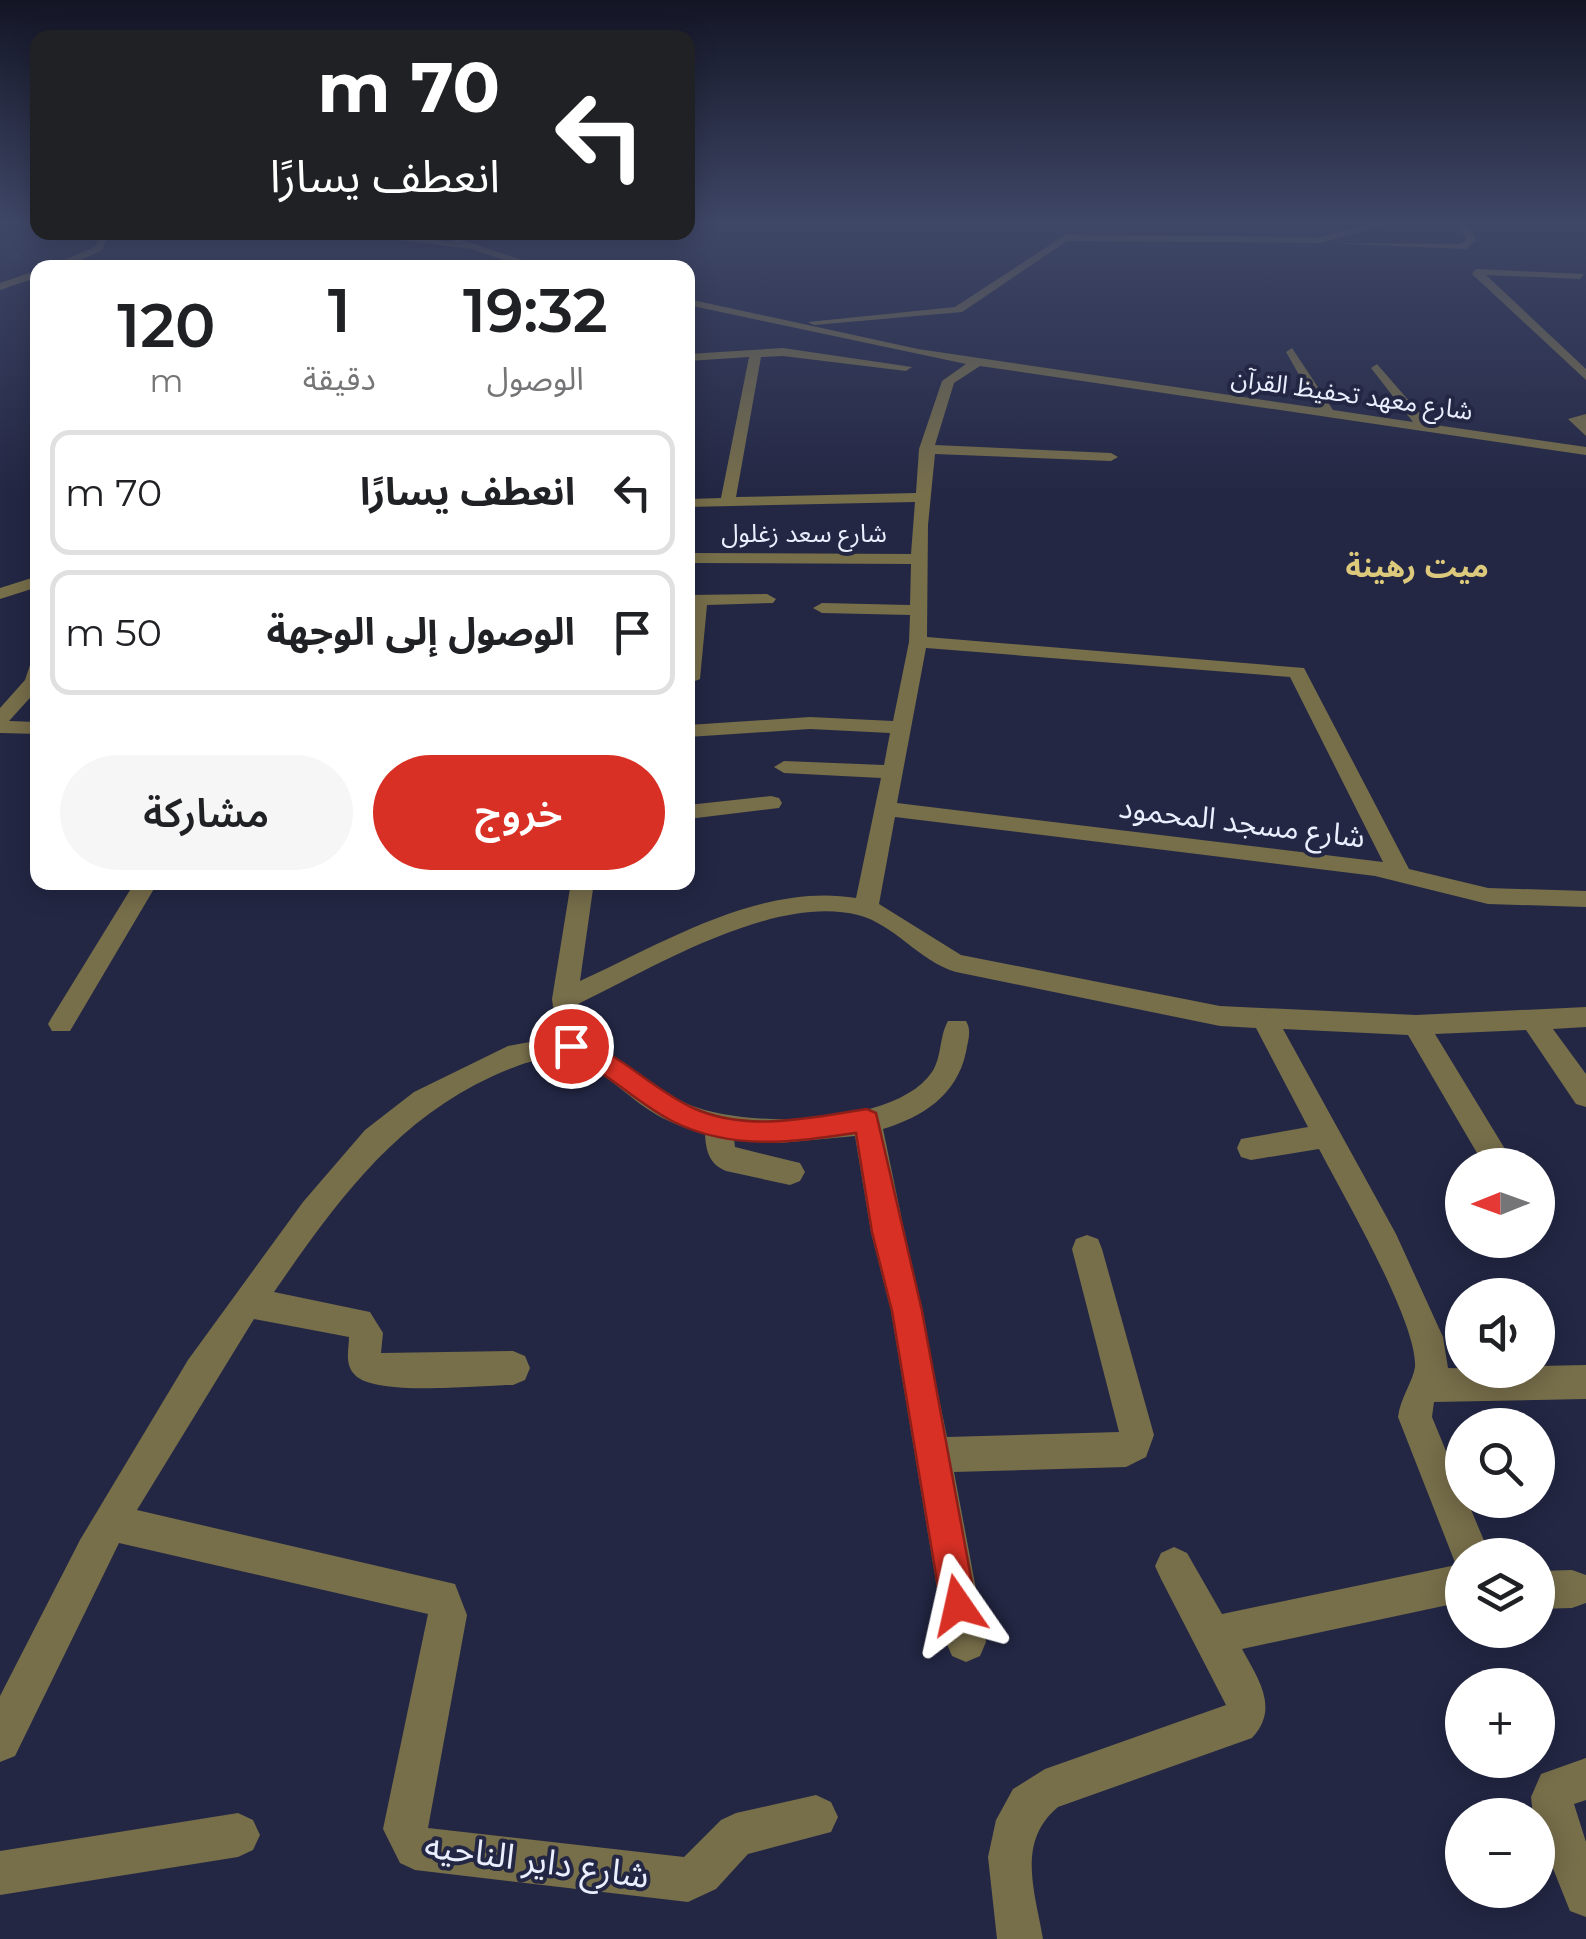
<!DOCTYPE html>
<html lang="ar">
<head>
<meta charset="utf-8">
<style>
	:root { --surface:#fff; --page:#f6f6f6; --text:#202124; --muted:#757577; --line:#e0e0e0; --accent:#d93025 }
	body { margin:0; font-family:Montserrat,"Noto Sans Arabic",sans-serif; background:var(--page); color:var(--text); direction:rtl; height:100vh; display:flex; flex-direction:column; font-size:38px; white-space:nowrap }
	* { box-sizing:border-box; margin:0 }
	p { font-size:32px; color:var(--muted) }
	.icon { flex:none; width:55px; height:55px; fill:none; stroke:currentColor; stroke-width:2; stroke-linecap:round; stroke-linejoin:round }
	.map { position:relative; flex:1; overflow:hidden; direction:ltr }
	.drawer { position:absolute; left:30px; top:260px; width:665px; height:630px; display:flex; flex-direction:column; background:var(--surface); border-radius:20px; box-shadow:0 5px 25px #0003; direction:rtl }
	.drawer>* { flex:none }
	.hud { position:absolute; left:30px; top:30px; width:665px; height:210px; border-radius:20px; box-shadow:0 5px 25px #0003; direction:rtl; background:#202124; color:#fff; overflow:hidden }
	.needle { width:65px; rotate:269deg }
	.buttons { position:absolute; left:1445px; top:1148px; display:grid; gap:20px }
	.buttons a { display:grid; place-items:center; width:110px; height:110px; border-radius:50%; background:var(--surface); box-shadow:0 5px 25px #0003; font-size:50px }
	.pin { position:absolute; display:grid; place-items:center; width:85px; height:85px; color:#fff; margin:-42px; border:5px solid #fff; border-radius:50%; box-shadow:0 2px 10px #0007 }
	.me { position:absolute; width:110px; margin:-55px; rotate:349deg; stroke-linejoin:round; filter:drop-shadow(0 0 8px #0008) }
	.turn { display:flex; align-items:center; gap:35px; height:210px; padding:0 30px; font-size:45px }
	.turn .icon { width:130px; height:130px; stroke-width:2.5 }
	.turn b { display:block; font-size:70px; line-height:85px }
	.eta { display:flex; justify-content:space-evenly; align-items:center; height:170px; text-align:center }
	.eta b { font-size:60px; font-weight:600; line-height:70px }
	.button { display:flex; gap:20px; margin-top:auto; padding:20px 30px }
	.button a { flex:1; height:115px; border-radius:60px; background:var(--accent); color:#fff; font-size:40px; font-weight:600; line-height:115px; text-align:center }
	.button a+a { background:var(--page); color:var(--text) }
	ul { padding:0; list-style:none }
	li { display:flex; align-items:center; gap:30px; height:125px; margin:0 20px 15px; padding:0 10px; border:5px solid var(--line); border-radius:20px }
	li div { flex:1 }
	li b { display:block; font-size:38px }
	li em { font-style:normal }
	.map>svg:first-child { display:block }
</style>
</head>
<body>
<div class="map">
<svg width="1586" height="1939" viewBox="0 0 1586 1939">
	<rect width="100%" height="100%" fill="#232744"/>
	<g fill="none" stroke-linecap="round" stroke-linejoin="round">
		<g fill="#776e4a" fill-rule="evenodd">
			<path d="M1377,223H1393L1320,243L1067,241L962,312L814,325L808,322L955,307L1065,235L1320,237Z"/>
			<path d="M1456,223H1466L1477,240L1466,249L1329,243L1461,244L1467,239Z"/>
			<path d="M98,232H108L103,250L62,268H47L96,246Z"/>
			<path d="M340,232L452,242L456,238L546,268H529L471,249Z"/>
			<path d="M1476,269L1584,274L1580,279L1486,275L1586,369V380L1472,274Z"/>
			<path d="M38,270V277L0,290V283Z"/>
			<path d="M688,299L918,349L1318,408L1286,352L1292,348L1333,410L1413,422L1371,368L1377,364L1429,424L1586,447V455L980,366L954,383L935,445L1111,453L1118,457L1111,461L935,454L928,525L927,637L1304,668L1409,869L1488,888L1586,891V907L1488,904L1375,876L895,817L879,904L961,955L1220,1006L1416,1015L1586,1007V1027L1553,1029L1586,1074V1107L1576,1104L1526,1030L1435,1034L1505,1149L1510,1158L1506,1165H1484L1408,1035L1283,1029L1396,1234L1443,1337L1448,1368L1538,1370V1366L1586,1365V1399L1434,1402L1432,1417L1462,1490V1500H1467L1490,1555H1462V1602L1242,1649C1258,1679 1280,1708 1252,1738L1058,1807C1016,1842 1035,1891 1043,1939H997L988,1857L996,1820L1013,1789L1045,1769L1226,1705L1161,1579L1155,1566L1161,1553L1174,1547L1187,1553L1222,1614L1456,1565L1398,1417C1400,1399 1413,1381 1415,1367C1418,1323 1342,1193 1319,1149L1251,1160L1241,1157L1237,1148L1241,1139L1308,1127L1256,1028L1220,1026L956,972C919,961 894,924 858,915C773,894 653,968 578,1004L584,1043C624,1056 652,1089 690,1105C745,1128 895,1127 932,1072C942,1057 939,1037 948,1021H966C972,1031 968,1040 966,1052C957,1095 923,1117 883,1129L947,1437L1119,1432L1072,1249L1076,1239L1087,1235L1098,1239L1102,1249L1154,1435L1146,1457L1126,1467L954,1472L986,1642L980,1656L966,1662L952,1656L946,1642L891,1311L871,1232L855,1136L780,1143L734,1139L735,1147L800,1163L805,1172L800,1181L790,1185L726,1171C709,1164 706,1151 705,1134C685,1128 667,1122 649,1110C624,1094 597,1063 565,1059C540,1055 516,1066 493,1076C393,1122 335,1204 274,1292L370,1312L383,1333L381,1353L513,1351L525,1356L530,1368L525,1380L513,1385C480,1385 376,1397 355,1375C344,1364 349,1350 349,1337L254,1319L137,1510L455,1584L467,1615L428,1828L684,1857L721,1820L736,1813L816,1795L831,1802L838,1817L831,1832L748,1854L716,1889L688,1902L415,1870L400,1863L383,1829L428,1614L119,1543L15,1756L0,1762V1696L80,1540L188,1360L303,1202L365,1130L414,1092L508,1046L557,1037L552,999L571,882H594L580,981C663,943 762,882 856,898L881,778L784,773L774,767L784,761L884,765L890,733L810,729L688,737V725L810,717L893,721L909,642L910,615L822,613L813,608L822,603L910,605L911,564L688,563V553L911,554L915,502L688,507V499L721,498L749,357L688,361V354L783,348L912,367L906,371L783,356L761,357L736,497L916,493L919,449L942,381L966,364L688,305ZM926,648L1290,677L1383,862L897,803Z"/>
			<path d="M1586,414V436L1568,419Z"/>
			<path d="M38,576V587L0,599V588Z"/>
			<path d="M767,594L776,599L773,603L707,605L700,679L688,684V595Z"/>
			<path d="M38,661V689L9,721L38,722V734L0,733V708L25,680L31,662Z"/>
			<path d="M771,796L779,798L782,803L779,808L688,819V805Z"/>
			<path d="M135,882H158L70,1031H52L48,1024L52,1017Z"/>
			<path d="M1572,1570L1586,1575V1603L1572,1608L1538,1609V1571Z"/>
			<path d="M1586,1758V1800L1574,1804L1586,1842V1917L1570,1911L1538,1831V1815H1533L1531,1797L1541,1774Z"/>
			<path d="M238,1813L253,1820L260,1835L253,1850L238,1857L0,1895V1851Z"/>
		</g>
	</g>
	<linearGradient id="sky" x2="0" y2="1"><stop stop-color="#131525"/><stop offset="0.45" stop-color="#3f4767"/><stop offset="1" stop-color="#3f4767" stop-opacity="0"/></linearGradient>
	<rect width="1586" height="494" fill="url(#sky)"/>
	<path fill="#d93025" stroke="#8d1f18" stroke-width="2.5" d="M571,1037C617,1050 649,1087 691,1107C746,1133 810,1118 867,1109L876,1113L922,1311L976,1605L971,1617L958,1622L946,1617L941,1605L892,1311L872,1232L856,1133C794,1142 733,1151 674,1122C635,1103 604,1067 562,1053L559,1046Z"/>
	<g text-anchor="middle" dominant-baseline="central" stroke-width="8" stroke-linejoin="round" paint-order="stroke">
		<g font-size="25" fill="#eaeefe" stroke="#232744">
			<text transform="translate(1352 394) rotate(8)">شارع معهد تحفيظ القرآن</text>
			<text x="804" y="533">شارع سعد زغلول</text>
		</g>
		<g font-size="30" font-weight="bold" fill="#ddc97c" stroke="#232744">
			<text x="1417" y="566">ميت رهينة</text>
		</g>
		<g font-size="30" fill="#eaeefe" stroke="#232744">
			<text transform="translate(1242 822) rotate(7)">شارع مسجد المحمود</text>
		</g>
		<g font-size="35" fill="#eaeefe" stroke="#232744">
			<text transform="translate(537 1860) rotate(8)">شارع داير الناحيه</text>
		</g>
	</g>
</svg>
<div class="buttons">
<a><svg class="needle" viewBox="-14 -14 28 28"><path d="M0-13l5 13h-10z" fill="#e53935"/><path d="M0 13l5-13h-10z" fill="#757577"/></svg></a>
<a><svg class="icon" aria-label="sound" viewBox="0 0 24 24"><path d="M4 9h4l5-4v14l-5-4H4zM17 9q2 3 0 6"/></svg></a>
<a><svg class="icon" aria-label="search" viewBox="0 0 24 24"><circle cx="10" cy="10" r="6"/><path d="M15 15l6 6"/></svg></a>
<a><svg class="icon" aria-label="layers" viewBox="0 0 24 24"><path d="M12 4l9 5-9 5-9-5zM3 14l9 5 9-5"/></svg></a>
<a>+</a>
<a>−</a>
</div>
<div class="pin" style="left:571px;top:1046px;background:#d93025"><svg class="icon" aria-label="arrive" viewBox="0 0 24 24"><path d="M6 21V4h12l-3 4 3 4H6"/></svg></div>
<svg class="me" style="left:958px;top:1605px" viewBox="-20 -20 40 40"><path d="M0-17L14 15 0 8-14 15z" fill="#d93025" stroke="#fff" stroke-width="4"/></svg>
<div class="hud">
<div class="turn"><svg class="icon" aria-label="left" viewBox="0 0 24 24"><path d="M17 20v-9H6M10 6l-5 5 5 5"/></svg><div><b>70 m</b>انعطف يسارًا</div></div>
</div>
<section class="drawer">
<div class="eta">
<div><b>19:32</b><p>الوصول</p></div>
<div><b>1</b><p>دقيقة</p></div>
<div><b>120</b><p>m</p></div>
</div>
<ul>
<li><svg class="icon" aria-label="left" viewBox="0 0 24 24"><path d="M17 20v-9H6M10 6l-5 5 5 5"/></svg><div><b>انعطف يسارًا</b></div><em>70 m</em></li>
<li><svg class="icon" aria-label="arrive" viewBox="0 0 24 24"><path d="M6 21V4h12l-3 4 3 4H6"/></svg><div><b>الوصول إلى الوجهة</b></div><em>50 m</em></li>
</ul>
<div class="button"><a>خروج</a><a>مشاركة</a></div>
</section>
</div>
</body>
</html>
